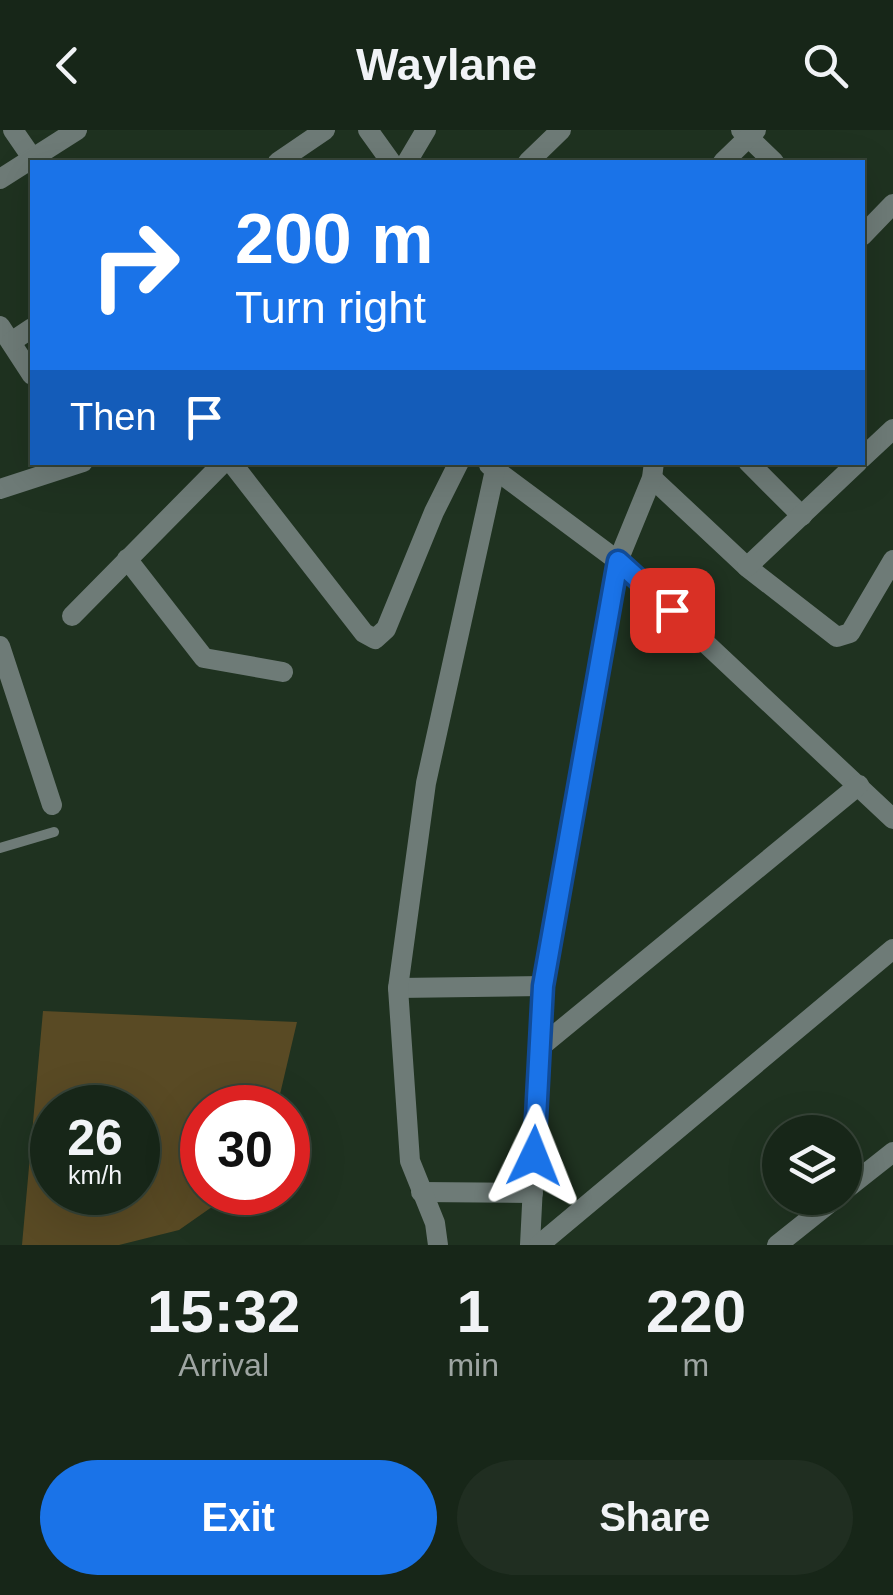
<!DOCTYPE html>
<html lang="en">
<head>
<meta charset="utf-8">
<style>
	:root { --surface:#172618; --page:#202e21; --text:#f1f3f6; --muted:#9ea5a2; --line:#364337; --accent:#1a73e8 }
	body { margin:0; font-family:Arial,sans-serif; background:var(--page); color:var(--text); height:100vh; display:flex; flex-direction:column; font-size:38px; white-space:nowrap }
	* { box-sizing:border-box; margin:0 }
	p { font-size:32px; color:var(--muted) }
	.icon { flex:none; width:55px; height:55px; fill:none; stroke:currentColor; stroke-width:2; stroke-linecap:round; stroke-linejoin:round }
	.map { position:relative; height:1115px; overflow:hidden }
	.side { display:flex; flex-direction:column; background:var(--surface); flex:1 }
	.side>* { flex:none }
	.banner { position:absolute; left:30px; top:30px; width:835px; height:305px; border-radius:0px; box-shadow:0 10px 40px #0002,0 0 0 2px var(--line); background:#1a73e8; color:#fff; overflow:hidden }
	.fabs { position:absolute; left:762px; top:985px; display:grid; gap:20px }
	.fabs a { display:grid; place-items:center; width:100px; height:100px; border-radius:50%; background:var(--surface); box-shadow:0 10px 40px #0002,0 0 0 2px var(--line); font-size:50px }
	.speed { position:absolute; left:30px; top:955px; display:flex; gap:20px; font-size:50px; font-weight:700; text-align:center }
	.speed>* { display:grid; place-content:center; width:130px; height:130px; border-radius:50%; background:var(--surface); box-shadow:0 10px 40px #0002,0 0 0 2px var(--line); line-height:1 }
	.speed small { font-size:25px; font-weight:400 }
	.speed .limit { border:15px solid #d22; background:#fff; color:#111 }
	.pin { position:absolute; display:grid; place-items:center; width:85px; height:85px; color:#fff; margin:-42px; border-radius:20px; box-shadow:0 5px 15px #0006 }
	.me { position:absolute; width:110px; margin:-55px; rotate:2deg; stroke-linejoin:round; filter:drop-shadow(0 0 8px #0008) }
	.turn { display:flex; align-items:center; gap:35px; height:210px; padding:0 40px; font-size:45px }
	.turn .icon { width:130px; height:130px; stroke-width:2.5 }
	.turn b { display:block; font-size:70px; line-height:85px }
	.then { display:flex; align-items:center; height:95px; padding:0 40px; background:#0003; gap:20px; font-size:38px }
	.eta { display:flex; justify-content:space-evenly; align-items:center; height:170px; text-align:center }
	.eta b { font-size:60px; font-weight:800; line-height:70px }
	.button { display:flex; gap:20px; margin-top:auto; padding:20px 40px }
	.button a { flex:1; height:115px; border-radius:60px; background:var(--accent); color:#fff; font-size:40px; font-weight:800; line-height:115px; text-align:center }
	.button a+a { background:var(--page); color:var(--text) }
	header { display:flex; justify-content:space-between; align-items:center; height:130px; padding:0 40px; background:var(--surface); font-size:45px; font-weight:800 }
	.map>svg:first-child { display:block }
</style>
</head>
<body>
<header><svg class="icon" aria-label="back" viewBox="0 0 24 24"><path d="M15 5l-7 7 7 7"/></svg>Waylane<svg class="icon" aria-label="search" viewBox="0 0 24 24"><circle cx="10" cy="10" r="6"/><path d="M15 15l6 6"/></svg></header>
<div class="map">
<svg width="893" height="1115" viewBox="0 0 893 1115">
	<rect width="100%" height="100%" fill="#1f3220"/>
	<path fill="#594a24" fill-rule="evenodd" d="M43,881L297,892L277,977L202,978V1062L229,1065L179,1100L119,1115H22ZM52,978H138V1062H52Z"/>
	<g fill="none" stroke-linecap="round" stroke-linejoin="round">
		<path stroke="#6e7b77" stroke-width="10" d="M0,718L54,702"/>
		<g stroke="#6e7b77" stroke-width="20">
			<path d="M13,0L35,32"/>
			<path d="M368,0L391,32"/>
			<path d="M741,0L774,32"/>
			<path d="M278,32L325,0"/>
			<path d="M407,32L426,0"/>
			<path d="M528,32L561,0"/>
			<path d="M723,32L756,0"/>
			<path d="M0,49L77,0"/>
			<path d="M862,106L893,74"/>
			<path d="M0,196L32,245"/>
			<path d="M11,212L32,198"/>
			<path d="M862,328L893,299"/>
			<path d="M231,332L364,503L375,509L386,499L434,382L459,332"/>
			<path d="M748,332L802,386"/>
			<path d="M489,335L618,431L893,689"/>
			<path d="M652,348L747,437L837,507L850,503L893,430"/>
			<path d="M0,359L83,332"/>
			<path d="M127,429L204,528L283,542"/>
			<path d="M747,437L858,332"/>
			<path d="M72,486L224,332"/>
			<path d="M0,516L52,675"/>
			<path d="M398,858L543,856"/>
			<path d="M539,918L859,655"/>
			<path d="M845,1060L893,1022"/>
			<path d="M421,1062L533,1063"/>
			<path d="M438,1115L435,1093L410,1031L398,858L426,653L495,340"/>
			<path d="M530,1115L543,856L618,431L652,348L654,332"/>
			<path d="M539,1115L893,819"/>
			<path d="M777,1115L836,1068"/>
		</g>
	</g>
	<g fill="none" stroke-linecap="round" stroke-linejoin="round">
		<g stroke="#114b97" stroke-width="25">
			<path id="route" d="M534,1026L543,856L618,431L672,480"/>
		</g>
		<use href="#route" stroke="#1a73e8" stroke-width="18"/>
	</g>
</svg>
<div class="fabs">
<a><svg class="icon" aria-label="layers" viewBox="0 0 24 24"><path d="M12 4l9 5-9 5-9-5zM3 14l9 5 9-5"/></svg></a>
</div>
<div class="speed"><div>26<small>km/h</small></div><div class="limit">30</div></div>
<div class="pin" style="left:672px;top:480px;background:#d93025"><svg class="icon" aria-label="arrive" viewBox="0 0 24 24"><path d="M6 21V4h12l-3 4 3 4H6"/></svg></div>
<svg class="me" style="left:534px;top:1026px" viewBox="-20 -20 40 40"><path d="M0-17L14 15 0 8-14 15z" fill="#1a73e8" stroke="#fff" stroke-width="4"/></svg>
<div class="banner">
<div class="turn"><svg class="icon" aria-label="right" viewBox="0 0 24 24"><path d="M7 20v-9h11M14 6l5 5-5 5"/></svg><div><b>200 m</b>Turn right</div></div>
<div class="then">Then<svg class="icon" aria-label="arrive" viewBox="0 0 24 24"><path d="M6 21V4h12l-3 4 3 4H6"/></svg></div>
</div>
</div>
<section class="side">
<div class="eta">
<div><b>15:32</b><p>Arrival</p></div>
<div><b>1</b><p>min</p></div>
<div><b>220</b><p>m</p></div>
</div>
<div class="button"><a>Exit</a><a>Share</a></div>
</section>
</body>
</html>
